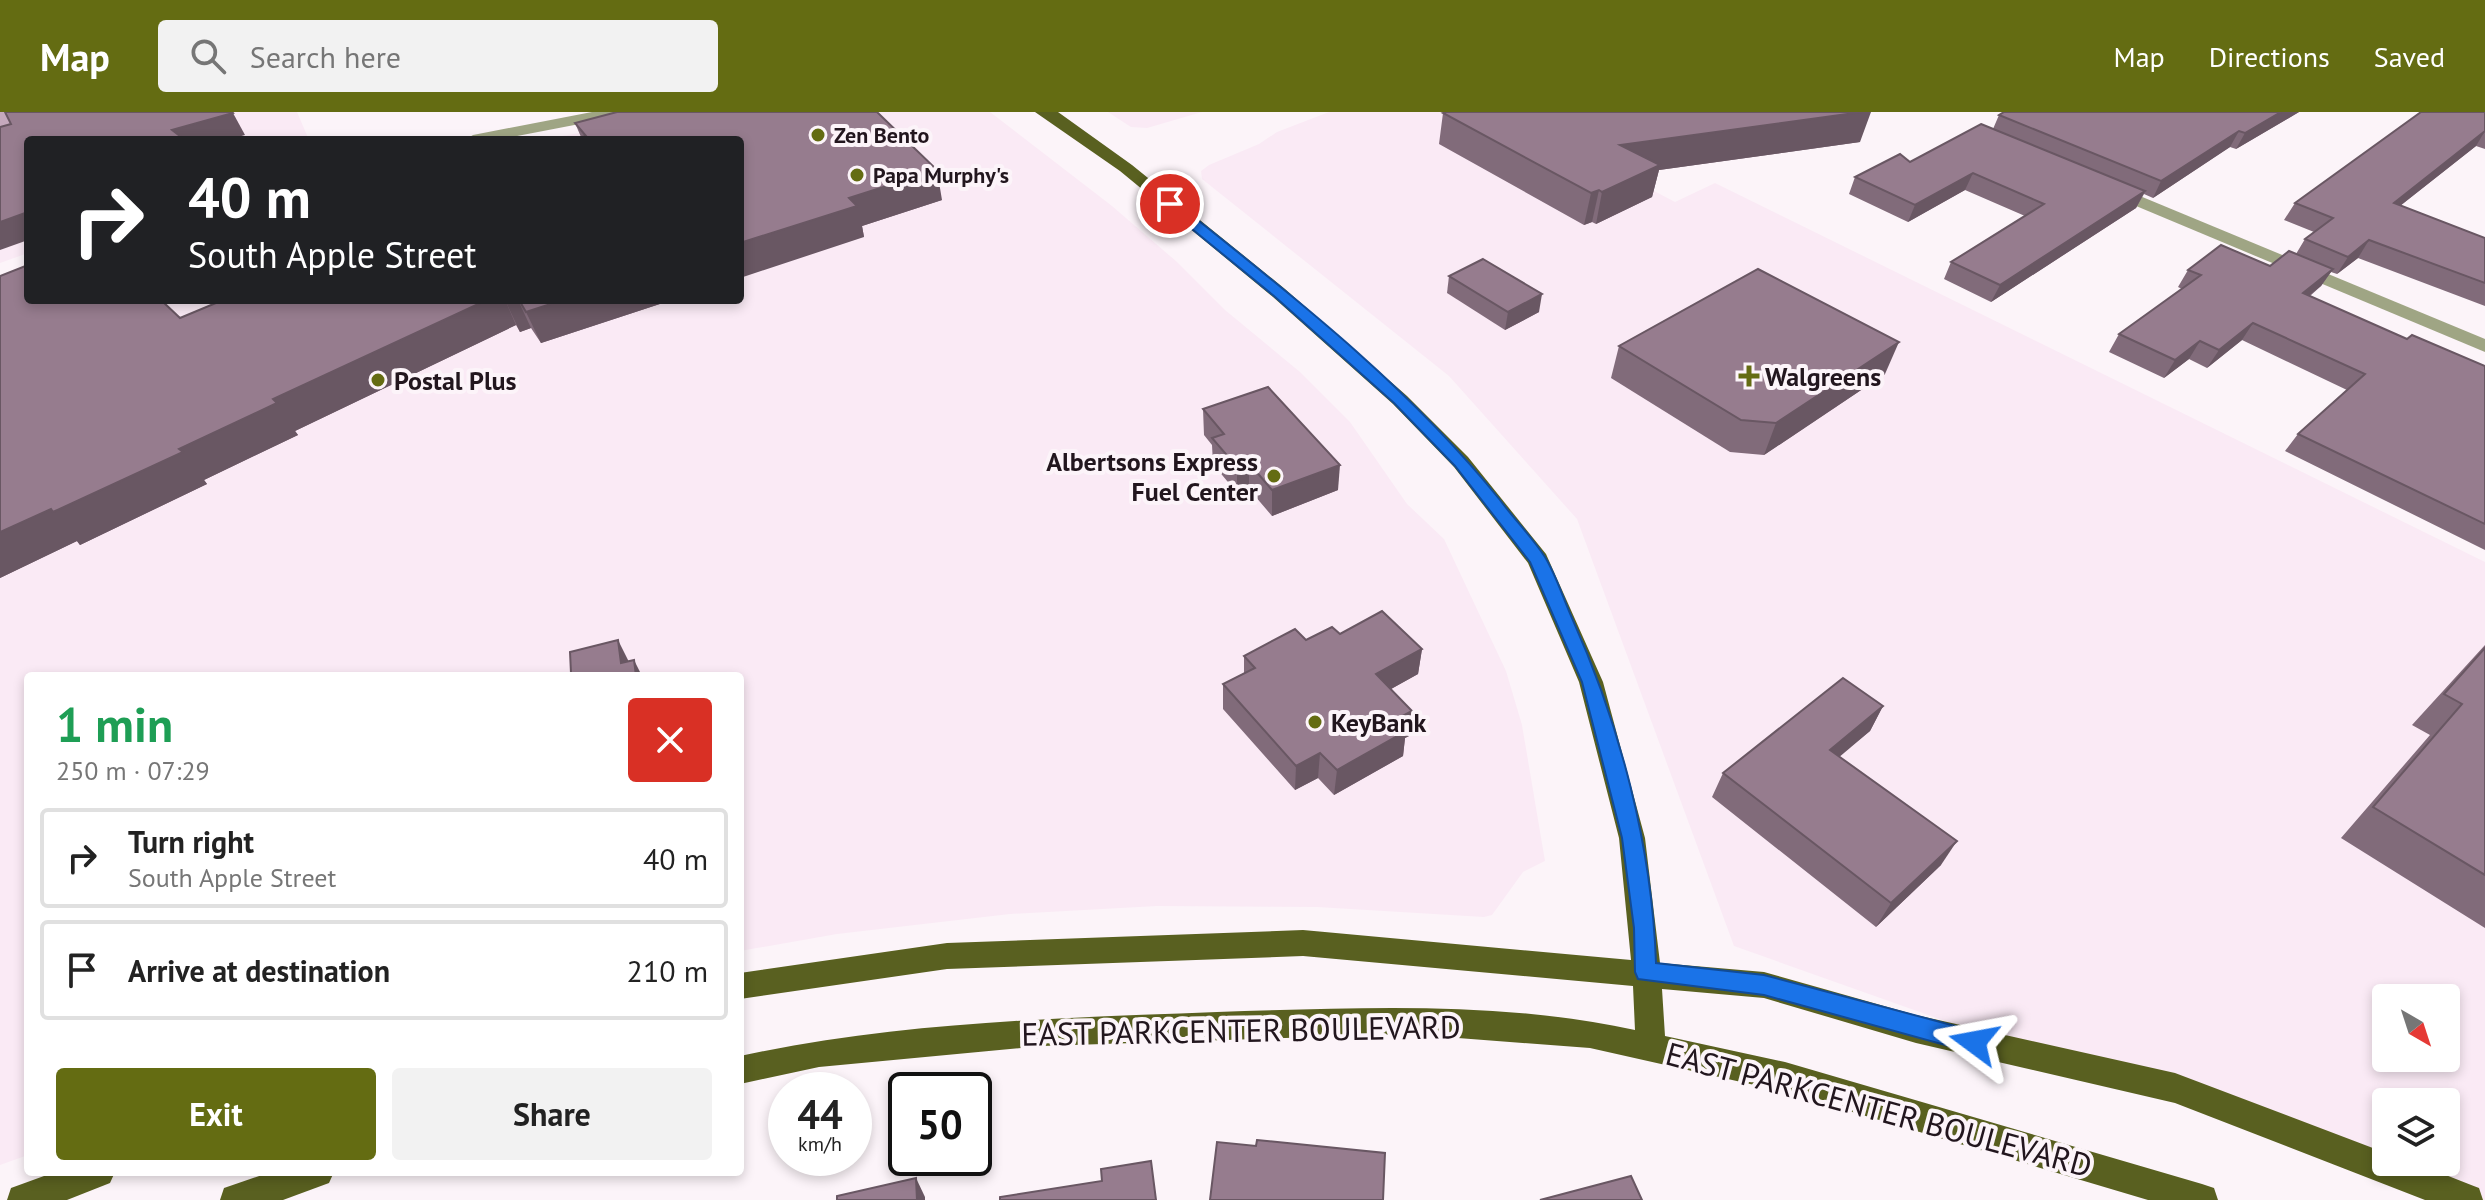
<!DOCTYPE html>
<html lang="en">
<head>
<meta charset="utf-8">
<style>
	:root { --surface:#fff; --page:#f2f2f2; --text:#222; --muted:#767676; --line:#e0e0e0; --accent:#646c12 }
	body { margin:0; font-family:"PT Sans",sans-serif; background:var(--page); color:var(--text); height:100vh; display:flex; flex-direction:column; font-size:30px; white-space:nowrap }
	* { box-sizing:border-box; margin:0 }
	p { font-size:26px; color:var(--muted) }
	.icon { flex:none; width:44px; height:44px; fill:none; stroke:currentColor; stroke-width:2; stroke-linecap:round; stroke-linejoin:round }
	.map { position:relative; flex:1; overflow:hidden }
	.details { position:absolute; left:24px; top:560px; width:720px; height:504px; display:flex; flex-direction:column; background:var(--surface); border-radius:8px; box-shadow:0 4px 12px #0003 }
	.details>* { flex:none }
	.top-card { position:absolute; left:24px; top:24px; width:720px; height:168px; border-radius:8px; box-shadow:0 4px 12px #0003; background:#202124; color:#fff; overflow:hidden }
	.needle { width:52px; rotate:141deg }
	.buttons { position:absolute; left:2372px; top:872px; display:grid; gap:16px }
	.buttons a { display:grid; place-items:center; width:88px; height:88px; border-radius:8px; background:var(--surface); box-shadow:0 4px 12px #0003; font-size:40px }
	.speed { position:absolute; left:768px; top:960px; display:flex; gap:16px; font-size:40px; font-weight:700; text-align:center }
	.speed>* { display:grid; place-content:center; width:104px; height:104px; border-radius:50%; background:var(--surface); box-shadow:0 4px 12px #0003; line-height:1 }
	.speed small { font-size:20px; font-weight:400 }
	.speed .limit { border:4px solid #111; border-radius:12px; background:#fff; color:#111 }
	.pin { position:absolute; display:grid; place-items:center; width:68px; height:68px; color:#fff; margin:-34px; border:4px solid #fff; border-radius:50%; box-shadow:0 2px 8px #0007 }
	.me { position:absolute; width:88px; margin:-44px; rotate:283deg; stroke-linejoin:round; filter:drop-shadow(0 0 6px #0008) }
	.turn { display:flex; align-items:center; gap:28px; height:168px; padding:0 32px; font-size:36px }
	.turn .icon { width:104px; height:104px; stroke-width:2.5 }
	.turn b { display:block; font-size:56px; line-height:68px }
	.round { display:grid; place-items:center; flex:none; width:84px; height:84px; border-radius:8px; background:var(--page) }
	.summary { display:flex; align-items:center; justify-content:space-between; height:136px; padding:0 32px }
	h1 { font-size:48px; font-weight:700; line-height:60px; color:#1e9e55 }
	.cta { display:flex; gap:16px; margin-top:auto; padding:16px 32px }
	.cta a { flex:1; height:92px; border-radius:8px; background:var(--accent); color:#fff; font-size:32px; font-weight:700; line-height:92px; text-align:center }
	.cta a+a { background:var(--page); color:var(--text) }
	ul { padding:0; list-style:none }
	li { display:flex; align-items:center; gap:24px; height:100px; margin:0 16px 12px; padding:0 16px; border:4px solid var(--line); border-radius:8px }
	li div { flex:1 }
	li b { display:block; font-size:30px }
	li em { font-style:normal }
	header { display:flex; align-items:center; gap:48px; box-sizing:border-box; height:112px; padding:0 40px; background:var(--accent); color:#fff }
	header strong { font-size:38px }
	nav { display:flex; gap:44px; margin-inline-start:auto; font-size:28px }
	.search { width:560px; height:72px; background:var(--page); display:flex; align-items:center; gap:20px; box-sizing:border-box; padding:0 28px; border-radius:8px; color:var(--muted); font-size:30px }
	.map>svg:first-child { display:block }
</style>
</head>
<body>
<header>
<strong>Map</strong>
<div class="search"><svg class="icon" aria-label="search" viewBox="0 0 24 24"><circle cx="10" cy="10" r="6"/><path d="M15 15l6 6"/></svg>Search here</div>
<nav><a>Map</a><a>Directions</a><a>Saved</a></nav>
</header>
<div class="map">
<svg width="2485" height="1088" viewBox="0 0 2485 1088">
	<rect width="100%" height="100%" fill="#fcf4f9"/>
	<g fill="#faeaf5" fill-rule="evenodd">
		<path d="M119,0H297L309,28H28V141L0,151V28Z"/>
		<path d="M701,0H990L1112,94L1177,150L1225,198L1300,260L1350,310L1407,392L1444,427L1506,559L1522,613L1545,749L1523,760L1492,803L1484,805L1317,795L1157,794L1010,802L837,822L740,839V564H28V1043L0,1053V188H740V28H539Z"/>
		<path d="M1108,0H1202L1147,16L1131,15Z"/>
		<path d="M1329,0H1504L1675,90L1715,71L2485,450V1088H2449L1734,834L1577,407L1449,264L1202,67L1201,59L1209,53L1259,32L1277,20ZM2386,886H2446V946H2386ZM2386,990H2446V1050H2386Z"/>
	</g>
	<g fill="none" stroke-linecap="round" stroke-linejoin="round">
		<path fill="#c5a9bd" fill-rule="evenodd" d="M0,0H50L46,6L0,18Z"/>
		<g fill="#9fa584" fill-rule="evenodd">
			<path d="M592,0H624L616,5L497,28H465L473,23Z"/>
			<path d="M2111,72L2485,227V240L2105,81L2103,77L2105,73Z"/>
		</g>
		<g fill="#596020" fill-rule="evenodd">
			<path d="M1035,0H1058L1132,53L1285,177L1407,284L1468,345L1546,442L1603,570L1645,726L1660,851L1764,860L1916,903L2175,961L2386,1041V1050C2419,1050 2448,1064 2479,1076L2483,1088H2425L2175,991L1916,931L1764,886L1662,877L1665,924L1785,950L2202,1072L2214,1076L2218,1088H2148L1785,980L1590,936L1406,922L1042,934L819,955L740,972V944C897,910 1058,906 1217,900C1356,896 1498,888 1635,918L1633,874L1303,844L947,857L740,887V861L947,831L1303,818L1631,848L1619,726L1579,570L1528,451L1454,355L1393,292L1273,185L1120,59Z"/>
			<path d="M55,1060H115L110,1071L67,1088H7L11,1076Z"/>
			<path d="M271,1060H334L329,1071L283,1088H220L224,1076Z"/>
		</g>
	</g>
	<g fill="#816b7a">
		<path d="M2004,0H2299L2236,37L2230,35L2153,86L2144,82L2136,96L1991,190L1944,167L1951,150L2025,104L1965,78L1908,110L1849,82L1855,65L1910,50L1993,17L1999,3Z"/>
		<path d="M2485,0V37L2476,34L2400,94L2485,126V194L2358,146L2337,162L2331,160L2321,174L2310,184L2407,227L2485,254V438L2285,339L2298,322L2347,278L2242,228L2207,256L2189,247L2164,266L2109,240L2119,222L2182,177L2178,175L2188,158L2270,154L2296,142L2305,127L2314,120L2284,108L2295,91Z"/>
		<path d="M1443,1L1860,30L1659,58L1652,85L1596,112L1592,110L1584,113L1439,32Z"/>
		<path d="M575,11L942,88L862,114L864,125L581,25Z"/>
		<path d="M0,164L180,206L223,188H672L541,231L531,216L520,220L516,213L295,319L298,323L204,368L207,372L80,433L77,429L0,466Z"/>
		<path d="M1449,164L1539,200L1505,218L1447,181Z"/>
		<path d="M1619,234L1885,262L1764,343L1730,340L1611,266Z"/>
		<path d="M1203,297L1338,378L1272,404L1249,377L1237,381L1213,352L1212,333L1204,323Z"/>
		<path d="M1340,522L1422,537L1418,562L1391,577L1412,599L1409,624L1405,626L1403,644L1334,683L1318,666L1295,678L1223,597V572L1244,561V544L1306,528Z"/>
		<path d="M2485,533V816L2341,726L2430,623L2412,613Z"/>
		<path d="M1883,594L1870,619L1839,644L1941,753L1876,815L1712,685L1723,661Z"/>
	</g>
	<g fill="#695763">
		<path d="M1862,0H1871L1860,30L1659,58L1652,85L1596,112L1602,80L1620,33Z"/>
		<path d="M2281,0H2299L2236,37L2245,21Z"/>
		<path d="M233,1L245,23L227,28H178L172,18Z"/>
		<path d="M2239,19L2230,35L2153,86L2161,69Z"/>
		<path d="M2485,19L2476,34L2382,108L2394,91Z"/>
		<path d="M937,58L942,88L862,114L864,125L740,166V131L849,86Z"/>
		<path d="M1973,61L1965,78L1908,110L1915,93Z"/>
		<path d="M1599,78L1592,110L1584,113L1591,81Z"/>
		<path d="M2145,79L2136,96L1991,190L2000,173Z"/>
		<path d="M28,100V128L0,138V110Z"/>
		<path d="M2369,128L2358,146L2337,162L2348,145Z"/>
		<path d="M2333,157L2321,174L2291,198L2303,181Z"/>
		<path d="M1542,182L1539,200L1505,218L1508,200Z"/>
		<path d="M487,188H505L516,213L295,319L298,323L204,368L207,372L80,433L77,429L0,466V420L179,337L273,287Z"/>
		<path d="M505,188H518L531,216L520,220Z"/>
		<path d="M563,188H672L541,231L526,200Z"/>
		<path d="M2253,211L2242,228L2207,256L2219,238Z"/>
		<path d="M2200,229L2189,247L2164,266L2175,248Z"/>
		<path d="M1899,230L1885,262L1764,343L1776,311Z"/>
		<path d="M1249,351V377L1237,381V355Z"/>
		<path d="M1340,353L1338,378L1272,404V378Z"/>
		<path d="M618,528L631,554L621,551Z"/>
		<path d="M1422,537L1418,562L1373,587L1376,562Z"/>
		<path d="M634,548L642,564H636Z"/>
		<path d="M1883,594L1870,619L1818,663L1830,638Z"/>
		<path d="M1412,599L1409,624L1405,626L1403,644L1334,683L1337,658L1395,608Z"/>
		<path d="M1320,641L1318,666L1295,678L1296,654Z"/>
		<path d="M1957,729L1941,753L1876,815L1891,791Z"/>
		<path d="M916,1066L925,1085V1088H917Z"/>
	</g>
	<g fill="#967c8e" stroke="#695763" stroke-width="2">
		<path d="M5,0H232L233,1L172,18L185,28H28V100L0,110V15L11,12Z"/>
		<path d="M617,0H877L937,58L849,86L857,94L740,131V28H570L586,24L575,11Z"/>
		<path d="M1446,0H1862L1620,33L1660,53L1602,80L1599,78L1591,81L1443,1Z"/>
		<path d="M2004,0H2281L2245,21L2239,19L2161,69L1999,3Z"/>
		<path d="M2421,0H2485V19L2394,91L2485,126V171L2369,128L2348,145L2305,127L2333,106L2295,91Z"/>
		<path d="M1981,12L2145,79L2000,173L1951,150L2044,92L1973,61L1915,93L1855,65L1900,42L1910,50Z"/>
		<path d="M2221,133L2270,154L2289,139L2333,157L2303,181L2407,227L2412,223L2485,254V412L2298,322L2365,262L2253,211L2219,238L2200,229L2175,248L2119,222L2201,163L2188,158Z"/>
		<path d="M1483,147L1542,182L1508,200L1449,164Z"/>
		<path d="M28,153V188H161L180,206L223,188H487L273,287L277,291L179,337L183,340L53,400L51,397L0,420V164Z"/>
		<path d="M1758,157L1899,230L1776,311L1741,308L1619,234Z"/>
		<path d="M519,188H563L526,200Z"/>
		<path d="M1268,275L1340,353L1272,378L1249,351L1237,355L1212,326L1224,322L1203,297Z"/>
		<path d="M1382,499L1422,537L1376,562L1412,599L1395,608L1406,619L1337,658L1320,641L1296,654L1223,572L1255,556L1244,544L1295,517L1306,528L1332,515L1340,522Z"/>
		<path d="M618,528L621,551L634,548L636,564H558L571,561L570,540Z"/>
		<path d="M2485,536V763L2373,695L2462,592L2444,582Z"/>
		<path d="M1843,566L1883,594L1830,638L1957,729L1891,791L1723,661Z"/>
		<path d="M1257,1028L1385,1041L1383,1088H1210L1217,1030L1256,1034Z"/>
		<path d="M1151,1049L1156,1088H1000V1085L1102,1069L1101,1057Z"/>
		<path d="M1631,1064L1642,1088H1540Z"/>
		<path d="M916,1066L917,1088H837V1084Z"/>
	</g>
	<path fill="#1a73e8" stroke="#114b97" stroke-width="2" d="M1165,89H1174C1289,181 1408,273 1500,388C1514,407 1532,425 1545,445C1556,463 1563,486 1572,506C1620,613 1652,734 1656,851L1764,863L1974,919L1982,922L1985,930L1982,938L1974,941L1764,883L1638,867L1635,860L1634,816L1622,726L1582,570L1530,450L1455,354L1394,291L1274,184L1165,95Z"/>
	<g fill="#646c12" stroke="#fcf4f9" stroke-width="3">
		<circle cx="818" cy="23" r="8"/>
		<circle cx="857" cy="63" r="8"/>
		<path d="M1745 252h8v8h8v8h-8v8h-8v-8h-8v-8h8z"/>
		<circle cx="378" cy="268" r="8"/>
		<circle cx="1274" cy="364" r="8"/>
		<circle cx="1315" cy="610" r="8"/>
	</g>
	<g text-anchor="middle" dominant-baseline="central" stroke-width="8" stroke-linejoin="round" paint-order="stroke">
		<g font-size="22" font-weight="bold" fill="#22161e" stroke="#fcf4f9" text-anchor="start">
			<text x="834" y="23">Zen Bento</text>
			<text x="873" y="63">Papa Murphy's</text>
		</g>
		<g font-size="26" font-weight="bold" fill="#22161e" stroke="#fcf4f9" text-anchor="start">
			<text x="1765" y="264">Walgreens</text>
			<text x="394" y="268">Postal Plus</text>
			<text x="1258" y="349" text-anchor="end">Albertsons Express<tspan x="1258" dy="30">Fuel Center</tspan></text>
			<text x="1331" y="610">KeyBank</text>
		</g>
		<g font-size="32" fill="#22161e" stroke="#fcf4f9">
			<text transform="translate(1241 918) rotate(-1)">EAST PARKCENTER BOULEVARD</text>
			<text transform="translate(1879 997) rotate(15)">EAST PARKCENTER BOULEVARD</text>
		</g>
	</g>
</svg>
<div class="buttons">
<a><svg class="needle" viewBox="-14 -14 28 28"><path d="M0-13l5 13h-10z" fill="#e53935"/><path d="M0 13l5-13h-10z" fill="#767676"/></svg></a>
<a><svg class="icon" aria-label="layers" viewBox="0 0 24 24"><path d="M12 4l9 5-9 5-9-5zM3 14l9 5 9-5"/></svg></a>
</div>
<div class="speed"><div>44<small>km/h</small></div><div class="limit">50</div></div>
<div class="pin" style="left:1170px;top:92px;background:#d93025"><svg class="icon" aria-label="arrive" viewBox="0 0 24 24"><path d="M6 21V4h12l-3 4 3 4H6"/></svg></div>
<svg class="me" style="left:1974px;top:930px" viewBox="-20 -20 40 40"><path d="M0-17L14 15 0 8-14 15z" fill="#1a73e8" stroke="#fff" stroke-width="4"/></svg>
<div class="top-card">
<div class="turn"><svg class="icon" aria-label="right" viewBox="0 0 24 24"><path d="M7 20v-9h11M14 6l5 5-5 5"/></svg><div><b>40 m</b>South Apple Street</div></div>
</div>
<section class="details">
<div class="summary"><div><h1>1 min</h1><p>250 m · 07:29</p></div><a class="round" style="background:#d93025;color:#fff"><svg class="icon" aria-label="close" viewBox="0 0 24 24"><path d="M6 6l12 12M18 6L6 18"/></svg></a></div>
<ul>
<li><svg class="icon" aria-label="right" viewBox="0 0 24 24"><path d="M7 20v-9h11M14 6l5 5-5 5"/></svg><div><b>Turn right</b><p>South Apple Street</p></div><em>40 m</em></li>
<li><svg class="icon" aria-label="arrive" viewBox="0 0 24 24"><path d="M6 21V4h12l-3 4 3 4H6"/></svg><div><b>Arrive at destination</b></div><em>210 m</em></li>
</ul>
<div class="cta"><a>Exit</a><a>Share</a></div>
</section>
</div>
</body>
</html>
